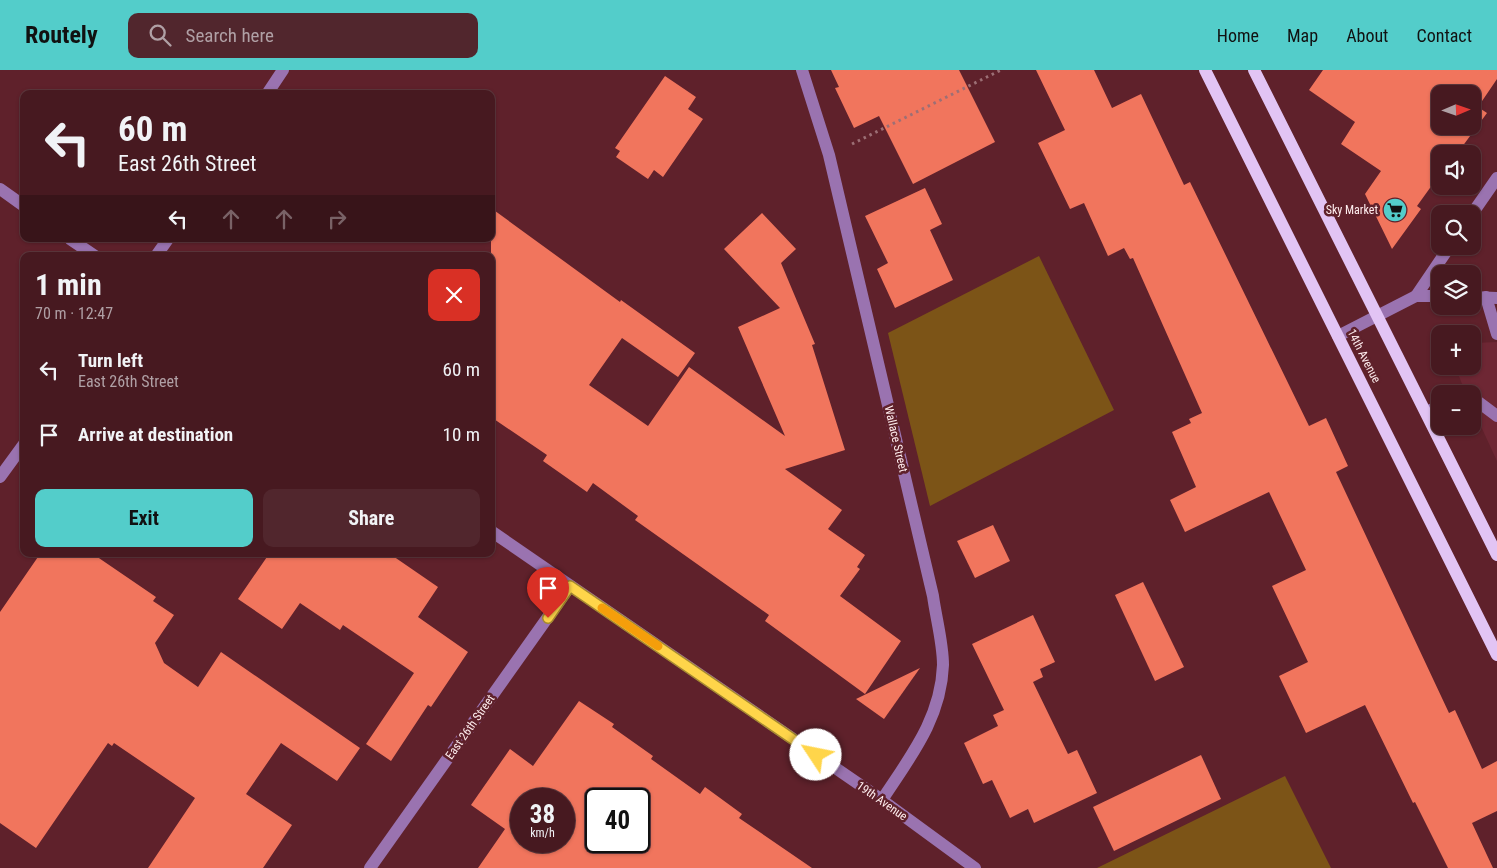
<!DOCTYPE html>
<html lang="en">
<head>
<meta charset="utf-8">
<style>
	:root { --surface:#471920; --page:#51262d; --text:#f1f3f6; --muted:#b0a0a5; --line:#5f383e; --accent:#53cdca }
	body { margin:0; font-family:"Roboto Condensed",sans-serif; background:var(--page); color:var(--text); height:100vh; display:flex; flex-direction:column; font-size:19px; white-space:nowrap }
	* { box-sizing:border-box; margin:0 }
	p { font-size:16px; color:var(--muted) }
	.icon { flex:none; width:28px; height:28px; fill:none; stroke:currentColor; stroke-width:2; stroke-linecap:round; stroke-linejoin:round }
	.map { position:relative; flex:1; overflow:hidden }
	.panel { position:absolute; left:20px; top:182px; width:475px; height:305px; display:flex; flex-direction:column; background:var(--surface); border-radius:10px; box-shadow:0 1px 4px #0004,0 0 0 1px var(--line) }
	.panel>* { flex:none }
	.top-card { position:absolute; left:20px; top:20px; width:475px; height:152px; border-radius:10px; box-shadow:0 1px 4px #0004,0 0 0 1px var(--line); background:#471920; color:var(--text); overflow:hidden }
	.needle { width:32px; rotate:88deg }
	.buttons { position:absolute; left:1431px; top:15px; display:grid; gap:10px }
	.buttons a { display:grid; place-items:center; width:50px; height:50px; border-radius:10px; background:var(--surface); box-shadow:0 1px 4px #0004,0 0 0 1px var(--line); font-size:25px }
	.speed { position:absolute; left:510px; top:718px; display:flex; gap:10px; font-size:25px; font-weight:700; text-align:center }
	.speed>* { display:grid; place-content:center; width:65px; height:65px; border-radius:50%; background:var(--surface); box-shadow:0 1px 4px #0004,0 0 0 1px var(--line); line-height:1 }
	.speed small { font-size:12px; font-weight:400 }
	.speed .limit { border:2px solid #111; border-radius:8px; background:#fff; color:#111 }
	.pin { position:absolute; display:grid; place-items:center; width:42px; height:42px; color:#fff; margin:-51px -21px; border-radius:50% 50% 50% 0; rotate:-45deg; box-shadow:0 0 5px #0007 }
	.pin .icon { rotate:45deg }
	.me { position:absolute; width:55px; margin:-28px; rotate:304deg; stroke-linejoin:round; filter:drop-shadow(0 0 4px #0008) }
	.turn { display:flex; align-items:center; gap:18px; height:105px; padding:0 15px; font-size:22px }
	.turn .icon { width:65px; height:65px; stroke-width:2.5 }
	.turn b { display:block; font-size:35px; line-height:42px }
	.lanes { display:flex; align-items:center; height:48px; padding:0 15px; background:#0003; justify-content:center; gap:25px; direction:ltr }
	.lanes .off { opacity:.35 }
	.round { display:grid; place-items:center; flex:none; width:52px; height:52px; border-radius:10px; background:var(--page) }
	.headline { display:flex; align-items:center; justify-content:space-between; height:85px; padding:0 15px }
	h1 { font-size:30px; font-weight:700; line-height:38px }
	.action { display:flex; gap:10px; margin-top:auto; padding:10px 15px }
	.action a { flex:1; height:58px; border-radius:10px; background:var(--accent); color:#111; font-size:20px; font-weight:700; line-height:58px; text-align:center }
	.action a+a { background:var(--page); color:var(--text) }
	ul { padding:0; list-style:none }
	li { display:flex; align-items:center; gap:15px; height:65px; padding:0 15px }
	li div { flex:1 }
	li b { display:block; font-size:19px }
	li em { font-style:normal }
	header { display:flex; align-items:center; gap:30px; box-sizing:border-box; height:70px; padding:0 25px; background:var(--accent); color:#111 }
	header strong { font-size:24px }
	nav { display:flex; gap:28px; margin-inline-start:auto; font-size:18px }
	.search { width:350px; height:45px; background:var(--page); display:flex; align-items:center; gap:12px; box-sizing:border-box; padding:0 18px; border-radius:10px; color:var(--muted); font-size:19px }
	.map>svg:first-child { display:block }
</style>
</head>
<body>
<header>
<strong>Routely</strong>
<div class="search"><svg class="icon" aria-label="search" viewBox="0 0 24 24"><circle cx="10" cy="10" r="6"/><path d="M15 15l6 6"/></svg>Search here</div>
<nav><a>Home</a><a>Map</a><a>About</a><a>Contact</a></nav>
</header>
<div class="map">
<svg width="1497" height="798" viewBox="0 0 1497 798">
	<rect width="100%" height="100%" fill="#5f212b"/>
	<path fill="#6e2734" d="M1497,272V391L1473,339L1472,324H1466L1455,296H1472L1473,273Z"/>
	<g fill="#7c5417">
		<path d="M1039,186L1114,340L930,436L888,263Z"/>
		<path d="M1285,706L1331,798H1097Z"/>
	</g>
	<g fill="#f1755d" fill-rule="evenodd">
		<path d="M831,0H959L995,72L913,114L879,46L854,58L835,18L839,17Z"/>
		<path d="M1036,0H1094L1112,38L1141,24L1184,115L1190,112L1309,356L1326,348L1348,396L1336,402L1449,643L1455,640L1482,699L1497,691V741L1472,753L1493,798H1448L1415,732L1413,733L1365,635L1306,663L1279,606L1308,592L1272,516L1306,500L1269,422L1185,462L1170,430L1196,417L1172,362L1191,353L1189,349L1202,343L1133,188L1130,189L1124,178L1108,186L1084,133L1070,139L1038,73L1065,60Z"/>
		<path d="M1323,0H1497V9L1478,37L1487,43L1459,81L1455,84H1440V104L1417,136L1421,139L1392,179L1365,124L1381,101L1341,74L1355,52L1309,20ZM1440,24H1472V56H1440Z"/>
		<path d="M665,6L696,27L688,39L703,49L663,107L654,100L648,109L616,87L620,81L615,78Z"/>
		<path d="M925,118L942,154L930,160L953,210L895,238L877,199L888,193L865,146Z"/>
		<path d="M491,138L620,232L621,230L695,283L678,307L622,268L589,315L648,356L689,297L785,366L738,257L780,238L724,179L762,143L796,179L781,193L815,274L812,275L845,380L785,399L842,440L828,459L865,485L857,497L860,499L840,526L901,571L865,624L765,551L769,545L635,450L638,446L593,413L587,422L543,391L547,385L491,347Z"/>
		<path d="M993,455L1010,491L975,508L957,471Z"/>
		<path d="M40,484H93L156,527L153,531L174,545L155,573L164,593L198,617L221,582L360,678L337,711L281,673L246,724L292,755L263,798H148L195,728L114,673L112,676L108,673L36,778L0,753V542Z"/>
		<path d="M269,484H390L438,517L418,547L468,582L431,637L428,635L391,691L366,674L414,603L343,555L340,560L300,533L282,559L238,529Z"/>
		<path d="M1143,512L1184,597L1155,611L1115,525Z"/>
		<path d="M1033,545L1055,592L1040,599L1043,607L1033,612L1068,684L1077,680L1097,723L1034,753L1028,739L1010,748L992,710L983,714L964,673L998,656L993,645L1004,640L972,574Z"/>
		<path d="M920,598L884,649L856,629Z"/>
		<path d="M579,631L614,654L612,657L653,686L651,689L700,724L705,717L742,744L739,748L812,798H478L505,759L471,735L510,679L533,696ZM521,729H564V771H521ZM596,729H639V771H596Z"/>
		<path d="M1201,685L1221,729L1114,781L1093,737Z"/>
	</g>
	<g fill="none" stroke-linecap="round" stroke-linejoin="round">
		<path stroke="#9c6f75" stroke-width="3" stroke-dasharray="2.5 4" stroke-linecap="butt" d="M852,74L1001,0"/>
		<g stroke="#9a73b0" stroke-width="12">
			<path d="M802,0L829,85L933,526C936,548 943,573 943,595C941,649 910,687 882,730"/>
			<path d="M267,24L283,0"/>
			<path d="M0,119L24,136"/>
			<path d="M1472,144L1497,108"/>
			<path d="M70,169L95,186"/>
			<path d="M156,186L168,169"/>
			<path d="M1416,226L1450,176"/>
			<path d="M1472,227L1497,228"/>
			<path d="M1486,227L1497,264"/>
			<path d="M1338,266L1416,226H1440"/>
			<path d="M1472,330L1477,331L1497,346"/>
			<path d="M1426,342L1440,336"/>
			<path d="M0,407L24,374"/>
			<path d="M491,461L882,730L975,798"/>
			<path d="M370,798L570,516"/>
		</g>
		<g stroke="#e2c4f4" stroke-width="12">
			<path d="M1205,0L1497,585"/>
			<path d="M1254,0L1497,485"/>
		</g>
	</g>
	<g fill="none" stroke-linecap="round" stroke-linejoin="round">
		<g stroke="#a68a30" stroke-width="12">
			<path id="route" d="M548,548L570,516L816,685"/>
		</g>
		<use href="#route" stroke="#ffd54a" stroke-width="9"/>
		<path stroke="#f59e0b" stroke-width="9" d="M602,538L658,576"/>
	</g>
	<defs>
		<g id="supermarket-disc" transform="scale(1.25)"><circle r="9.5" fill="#53cdca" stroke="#5f212b"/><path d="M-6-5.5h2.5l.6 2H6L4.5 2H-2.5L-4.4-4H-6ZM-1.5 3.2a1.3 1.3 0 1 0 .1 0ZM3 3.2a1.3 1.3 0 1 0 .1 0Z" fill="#111"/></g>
	</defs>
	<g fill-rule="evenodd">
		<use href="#supermarket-disc" x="1395" y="140"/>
	</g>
	<g text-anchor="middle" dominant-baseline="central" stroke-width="5" stroke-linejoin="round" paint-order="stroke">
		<g font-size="12" fill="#ffeeef" stroke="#5f212b" text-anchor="end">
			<text x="1378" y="140">Sky Market</text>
		</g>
		<g font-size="12" fill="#ffeeef" stroke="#5f212b">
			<text transform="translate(1364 286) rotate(63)">14th Avenue</text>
			<text transform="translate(896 369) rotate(77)">Wallace Street</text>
			<text transform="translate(470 657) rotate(-55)">East 26th Street</text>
			<text transform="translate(882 731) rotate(35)">19th Avenue</text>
		</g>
	</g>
</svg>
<div class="buttons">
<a><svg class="needle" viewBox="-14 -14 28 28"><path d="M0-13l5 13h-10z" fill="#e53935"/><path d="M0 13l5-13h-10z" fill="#b0a0a5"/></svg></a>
<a><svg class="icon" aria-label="sound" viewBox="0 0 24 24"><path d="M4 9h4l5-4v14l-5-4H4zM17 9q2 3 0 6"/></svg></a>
<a><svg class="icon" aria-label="search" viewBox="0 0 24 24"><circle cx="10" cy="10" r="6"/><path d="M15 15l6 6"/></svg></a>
<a><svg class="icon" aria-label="layers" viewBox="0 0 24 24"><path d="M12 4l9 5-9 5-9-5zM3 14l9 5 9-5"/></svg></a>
<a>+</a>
<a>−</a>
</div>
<div class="speed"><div>38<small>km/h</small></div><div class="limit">40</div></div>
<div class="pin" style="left:548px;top:548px;background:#d93025"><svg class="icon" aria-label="arrive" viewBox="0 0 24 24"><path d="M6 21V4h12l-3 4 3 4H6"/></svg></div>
<svg class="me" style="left:816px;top:685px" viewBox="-20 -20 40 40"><circle r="19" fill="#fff"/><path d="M0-13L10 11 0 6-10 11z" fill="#ffd54a"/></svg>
<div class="top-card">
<div class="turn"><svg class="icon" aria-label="left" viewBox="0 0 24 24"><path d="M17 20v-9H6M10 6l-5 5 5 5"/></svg><div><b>60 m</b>East 26th Street</div></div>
<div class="lanes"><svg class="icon" aria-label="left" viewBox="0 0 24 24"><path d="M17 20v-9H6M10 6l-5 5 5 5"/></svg><svg class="icon off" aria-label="ahead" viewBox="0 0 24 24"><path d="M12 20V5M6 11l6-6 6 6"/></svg><svg class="icon off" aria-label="ahead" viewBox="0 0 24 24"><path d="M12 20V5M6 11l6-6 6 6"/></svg><svg class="icon off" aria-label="right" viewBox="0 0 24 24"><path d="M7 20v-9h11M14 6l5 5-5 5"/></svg></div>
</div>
<section class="panel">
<div class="headline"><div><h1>1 min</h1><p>70 m · 12:47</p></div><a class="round" style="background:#d93025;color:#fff"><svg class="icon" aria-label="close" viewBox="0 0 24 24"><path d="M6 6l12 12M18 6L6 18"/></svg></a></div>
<ul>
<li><svg class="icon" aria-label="left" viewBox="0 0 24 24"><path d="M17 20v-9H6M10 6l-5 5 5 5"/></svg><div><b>Turn left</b><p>East 26th Street</p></div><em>60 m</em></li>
<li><svg class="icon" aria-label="arrive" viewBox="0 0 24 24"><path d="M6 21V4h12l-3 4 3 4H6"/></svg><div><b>Arrive at destination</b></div><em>10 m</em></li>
</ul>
<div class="action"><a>Exit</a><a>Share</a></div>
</section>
</div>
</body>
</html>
